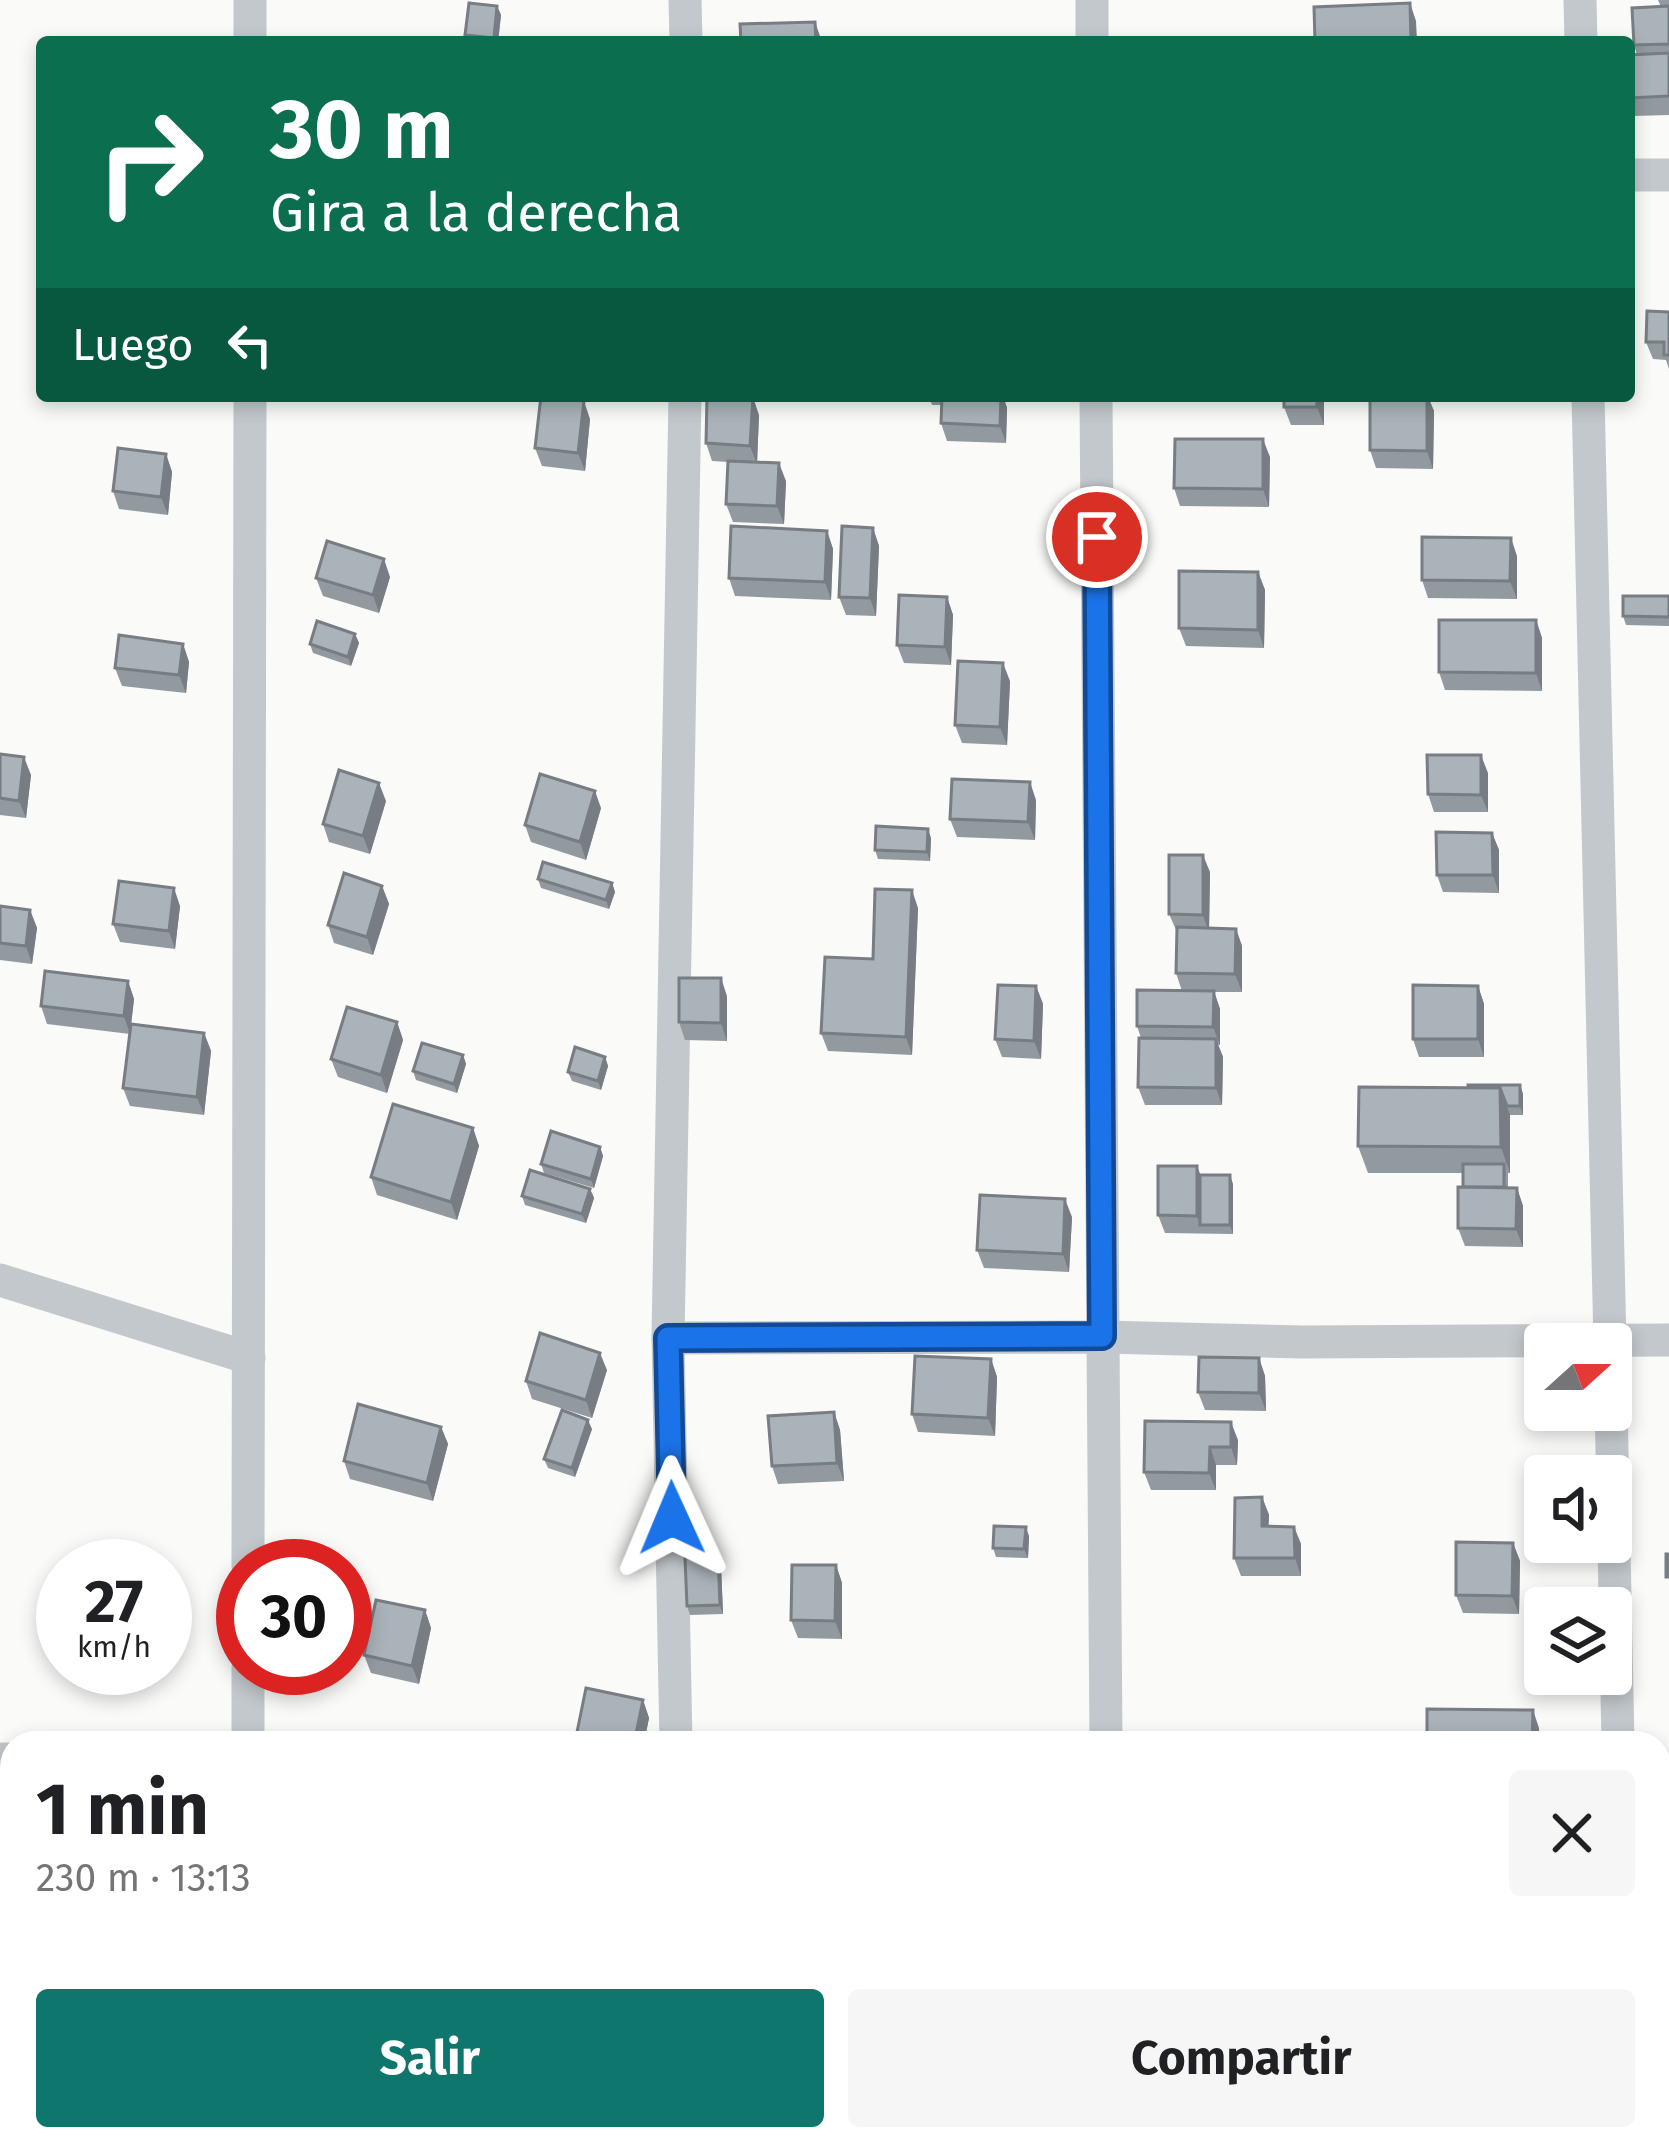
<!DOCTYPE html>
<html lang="es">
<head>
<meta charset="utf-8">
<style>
	:root { --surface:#fff; --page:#f6f6f6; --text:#202124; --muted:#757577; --accent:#0f766e }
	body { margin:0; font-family:"Fira Sans",sans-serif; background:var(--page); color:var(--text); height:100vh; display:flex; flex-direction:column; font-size:45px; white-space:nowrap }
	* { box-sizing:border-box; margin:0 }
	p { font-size:39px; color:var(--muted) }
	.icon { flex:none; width:66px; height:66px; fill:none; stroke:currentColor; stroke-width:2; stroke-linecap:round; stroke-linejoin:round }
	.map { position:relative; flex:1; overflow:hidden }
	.panel { position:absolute; left:0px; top:1731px; width:1671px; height:420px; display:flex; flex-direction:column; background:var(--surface); border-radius:36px 36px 0 0; box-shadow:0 6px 18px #0003 }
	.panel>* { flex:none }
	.banner { position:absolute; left:36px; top:36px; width:1599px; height:366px; border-radius:12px; box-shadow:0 6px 18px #0003; background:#0b6e4f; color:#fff; overflow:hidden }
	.needle { width:78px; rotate:69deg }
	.fabs { position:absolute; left:1524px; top:1323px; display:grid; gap:24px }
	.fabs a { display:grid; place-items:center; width:108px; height:108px; border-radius:12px; background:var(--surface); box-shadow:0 6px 18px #0003; font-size:60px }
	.speed { position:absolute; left:36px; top:1539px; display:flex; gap:24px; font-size:60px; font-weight:700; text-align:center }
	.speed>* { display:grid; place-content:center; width:156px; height:156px; border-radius:50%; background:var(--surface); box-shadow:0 6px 18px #0003; line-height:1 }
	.speed small { font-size:30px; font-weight:400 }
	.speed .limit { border:18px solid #d22; background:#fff; color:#111 }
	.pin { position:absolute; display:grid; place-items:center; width:102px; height:102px; color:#fff; margin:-51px; border:6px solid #fff; border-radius:50%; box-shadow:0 3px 12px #0007 }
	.me { position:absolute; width:132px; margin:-66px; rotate:359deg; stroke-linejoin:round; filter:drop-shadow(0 0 9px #0008) }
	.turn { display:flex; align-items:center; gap:42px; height:252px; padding:0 36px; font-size:54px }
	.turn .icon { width:156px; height:156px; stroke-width:2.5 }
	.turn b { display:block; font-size:84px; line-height:102px }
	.then { display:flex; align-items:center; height:114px; padding:0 36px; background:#0003; gap:24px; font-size:45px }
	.round { display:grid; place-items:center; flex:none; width:126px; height:126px; border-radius:12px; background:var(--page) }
	.headline { display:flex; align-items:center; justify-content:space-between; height:204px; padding:0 36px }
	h1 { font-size:72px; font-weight:700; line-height:90px }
	.action { display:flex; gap:24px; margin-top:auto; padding:24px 36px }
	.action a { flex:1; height:138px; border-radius:12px; background:var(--accent); color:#fff; font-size:48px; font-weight:700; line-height:138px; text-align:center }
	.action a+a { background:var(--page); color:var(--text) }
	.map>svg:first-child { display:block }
</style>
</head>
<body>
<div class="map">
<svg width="1669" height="2151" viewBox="0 0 1669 2151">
	<rect width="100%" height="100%" fill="#fafaf8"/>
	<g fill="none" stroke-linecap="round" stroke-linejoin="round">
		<path stroke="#c3c8cc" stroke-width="16" d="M628,2139L661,2151"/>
		<g stroke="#c3c8cc" stroke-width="33">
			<path d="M685,0L686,42"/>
			<path d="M1092,0V42"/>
			<path d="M1580,0L1581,42"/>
			<path d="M250,42V0"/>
			<path d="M1629,175H1669"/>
			<path d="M1096,396L1106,1743"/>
			<path d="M1588,396L1610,1344"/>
			<path d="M0,1280L249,1358"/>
			<path d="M668,1338L1103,1337L1303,1342L1669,1340"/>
			<path d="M1611,1402L1618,1743"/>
			<path d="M248,1566L250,396"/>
			<path d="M248,1743V1668"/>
			<path d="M676,1743L668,1338L685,396"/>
			<path d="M0,1759H12"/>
			<path d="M683,2139V2151"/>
			<path d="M1109,2139V2151"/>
			<path d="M1627,2139V2151"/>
			<path d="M231,2151V2139"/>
		</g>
	</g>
	<g fill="#929a9f">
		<path d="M1658,0H1669V115L1634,116L1629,102V55H1637L1634,45L1661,7Z"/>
		<path d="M497,6L501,15L498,42H468L465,35Z"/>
		<path d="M1669,312V369L1666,360L1653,359L1646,342Z"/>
		<path d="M929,396H1003L1007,408L1006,443L947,441L941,423V405H932Z"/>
		<path d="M1324,396V425H1291L1284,407Z"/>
		<path d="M1370,396H1428L1434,411L1433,469L1376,468L1370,450Z"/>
		<path d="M759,415L757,462L786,481L784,524L733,522L726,504L728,462L712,461L706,443Z"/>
		<path d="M590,419L585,471L542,466L535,448Z"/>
		<path d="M166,454L172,472L168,515L119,509L113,491Z"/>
		<path d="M1270,457L1269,507L1180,506L1174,488Z"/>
		<path d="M873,528L879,546L876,616L846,615L839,597Z"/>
		<path d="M827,531L833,549L831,600L735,596L729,578Z"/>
		<path d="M1517,556V599L1428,598L1422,580Z"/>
		<path d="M1258,572L1265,590L1264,648L1186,646L1179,628Z"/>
		<path d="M390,577L379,613L323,596L316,578Z"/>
		<path d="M1669,596V626L1626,625L1623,616Z"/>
		<path d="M947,597L953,615L951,665L904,663L897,645Z"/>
		<path d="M1536,620L1542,638V691L1445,690L1439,672Z"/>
		<path d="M355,634L359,643L351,666L313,653L310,644Z"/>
		<path d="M183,644L189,662L186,693L122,686L115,668Z"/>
		<path d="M1010,681L1007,745L962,743L955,725Z"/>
		<path d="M0,754L31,775L26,818L0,815Z"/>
		<path d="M1488,773V812H1434L1428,794Z"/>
		<path d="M1036,800L1035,840L957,837L950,819Z"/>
		<path d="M386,801L370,854L329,842L323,824Z"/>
		<path d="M601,808L586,860L531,842L525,825Z"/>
		<path d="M1492,833L1499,850V893L1443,892L1437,875Z"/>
		<path d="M931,838L930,861L878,859L875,850Z"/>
		<path d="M1210,872L1209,928L1236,929L1242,946V992H1214L1220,1009V1045H1218L1223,1057L1222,1105H1145L1138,1087L1141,1038L1137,1026L1182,991L1176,973L1177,932L1169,914Z"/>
		<path d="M538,879L612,883L615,892L609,909L541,888Z"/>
		<path d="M382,886L389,904L373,955L334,943L328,925Z"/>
		<path d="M0,906L30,910L37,928L32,964L0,960Z"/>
		<path d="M180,906L175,949L120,942L113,924Z"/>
		<path d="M918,908L912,1055L828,1051L821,1033L873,959Z"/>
		<path d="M128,981L134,999L131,1024L204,1033L211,1051L204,1115L130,1106L123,1088L130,1034L47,1024L41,1006Z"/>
		<path d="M1036,986L1043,1004L1041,1059L1002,1057L995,1039Z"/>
		<path d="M1478,986L1484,1004V1057H1419L1413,1039Z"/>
		<path d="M727,996V1041L685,1040L679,1022Z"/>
		<path d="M397,1022L403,1040L387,1093L338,1077L331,1059Z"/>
		<path d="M463,1055L466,1064L457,1093L416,1080L413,1071Z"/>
		<path d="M605,1057L608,1066L601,1090L572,1081L568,1072Z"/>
		<path d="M1520,1085L1523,1094V1115H1510V1173H1508V1188H1517L1523,1206V1247L1465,1246L1458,1228L1463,1187V1173H1368L1358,1146L1468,1088Z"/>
		<path d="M473,1128L479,1146L457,1220L377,1195L371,1177Z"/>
		<path d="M600,1147L603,1156L594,1188L544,1173L541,1164Z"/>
		<path d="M1200,1175L1233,1184V1234L1165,1233L1158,1215Z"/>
		<path d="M590,1189L594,1198L586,1223L525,1205L522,1196Z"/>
		<path d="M1072,1217L1069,1272L984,1268L977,1250Z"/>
		<path d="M1259,1358L1265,1376L1266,1411L1205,1410L1198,1392Z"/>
		<path d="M991,1359L997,1377L995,1436L918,1432L912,1414Z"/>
		<path d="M607,1370L592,1418L532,1399L526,1381Z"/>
		<path d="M834,1412L840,1430L844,1481L778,1484L772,1466Z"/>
		<path d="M1145,1421L1238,1440L1237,1465H1216V1490H1151L1144,1472Z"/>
		<path d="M441,1427L448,1444L433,1501L350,1479L344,1461Z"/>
		<path d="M592,1429L575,1477L548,1468L544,1459Z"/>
		<path d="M1262,1497L1269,1515L1268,1526L1294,1527L1301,1544V1576H1241L1234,1558Z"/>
		<path d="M1029,1536L1028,1558L996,1557L993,1548Z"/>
		<path d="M1513,1543L1520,1561L1519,1614L1463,1613L1456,1595Z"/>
		<path d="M718,1557L721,1566L723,1614L690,1615L687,1606Z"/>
		<path d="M836,1565L842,1583V1639L798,1638L791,1620Z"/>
		<path d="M425,1610L431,1628L419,1684L371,1673L364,1655Z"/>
		<path d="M643,1700L649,1718L644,1743H578L576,1737Z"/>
		<path d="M1057,2139L1056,2151L998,2149L994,2140Z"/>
	</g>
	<g fill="#777d82">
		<path d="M1410,3L1416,21L1417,42H1411Z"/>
		<path d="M497,6L501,15L498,42H496L494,38Z"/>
		<path d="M815,22L821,39V42H816Z"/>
		<path d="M1001,396H1003L1007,408L1006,443L1000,426Z"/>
		<path d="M1317,396H1324V425L1317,407Z"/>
		<path d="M1427,396L1434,411L1433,469L1427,451Z"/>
		<path d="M753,397L759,415L757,464L750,446Z"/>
		<path d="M584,401L590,419L585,471L578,453Z"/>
		<path d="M1263,439L1270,457L1269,507L1263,489Z"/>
		<path d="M166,454L172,472L168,515L161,497Z"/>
		<path d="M779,463L786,481L784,524L777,506Z"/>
		<path d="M873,528L879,546L876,616L870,598Z"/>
		<path d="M827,531L833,549L831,600L825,582Z"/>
		<path d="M1511,538L1517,556V599L1510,581Z"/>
		<path d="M384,559L390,577L379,613L373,595Z"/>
		<path d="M1258,572L1265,590L1264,648L1258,630Z"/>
		<path d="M947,597L953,615L951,665L945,647Z"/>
		<path d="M1536,620L1542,638V691L1536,673Z"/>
		<path d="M355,634L359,643L351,666L348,657Z"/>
		<path d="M183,644L189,662L186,693L179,675Z"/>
		<path d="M1003,663L1010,681L1007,745L1000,727Z"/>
		<path d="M1481,755L1488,773V812L1481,795Z"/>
		<path d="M24,757L31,775L26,818L19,801Z"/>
		<path d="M1030,782L1036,800L1035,840L1028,822Z"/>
		<path d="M379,783L386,801L370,854L363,836Z"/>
		<path d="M595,791L601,808L586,860L580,842Z"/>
		<path d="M928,829L931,838L930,861L927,852Z"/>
		<path d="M1492,833L1499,850V893L1493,875Z"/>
		<path d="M1203,855L1210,872L1209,933L1203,915Z"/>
		<path d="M612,883L615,892L609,909L606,900Z"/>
		<path d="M382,886L389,904L373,955L367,937Z"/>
		<path d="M174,888L180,906L175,949L169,931Z"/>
		<path d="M912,890L918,908L912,1055L906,1037Z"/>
		<path d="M30,910L37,928L32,964L26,946Z"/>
		<path d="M1236,929L1242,946V992L1235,974Z"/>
		<path d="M721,978L727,996V1041L721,1023Z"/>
		<path d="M128,981L134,999L130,1034L124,1016Z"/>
		<path d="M1036,986L1043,1004L1041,1059L1034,1041Z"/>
		<path d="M1478,986L1484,1004V1057L1478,1039Z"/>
		<path d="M1214,991L1220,1009V1045L1213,1027Z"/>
		<path d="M397,1022L403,1040L387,1093L381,1075Z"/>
		<path d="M204,1033L211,1051L204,1115L197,1097Z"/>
		<path d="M1216,1039L1223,1057L1222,1105L1216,1088Z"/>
		<path d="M463,1055L466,1064L457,1093L454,1084Z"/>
		<path d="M605,1057L608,1066L601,1090L598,1081Z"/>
		<path d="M1520,1085L1523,1094V1115L1520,1106Z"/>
		<path d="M1500,1088L1510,1115V1173L1501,1147Z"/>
		<path d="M473,1128L479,1146L457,1220L451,1202Z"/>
		<path d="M600,1147L603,1156L594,1188L591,1179Z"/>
		<path d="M1197,1166L1204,1184L1200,1225L1197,1216Z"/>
		<path d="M1230,1175L1233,1184V1234L1230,1225Z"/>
		<path d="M1517,1188L1523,1206V1247L1516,1229Z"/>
		<path d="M590,1189L594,1198L586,1223L582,1214Z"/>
		<path d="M1065,1199L1072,1217L1069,1272L1063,1254Z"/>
		<path d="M600,1353L607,1370L592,1418L586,1400Z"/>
		<path d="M1259,1358L1265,1376L1266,1411L1259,1393Z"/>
		<path d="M991,1359L997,1377L995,1436L988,1418Z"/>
		<path d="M834,1412L840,1430L844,1481L837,1463Z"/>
		<path d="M588,1420L592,1429L575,1477L572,1468Z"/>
		<path d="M1231,1422L1238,1440L1237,1465L1231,1447Z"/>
		<path d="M441,1427L448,1444L433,1501L427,1483Z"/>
		<path d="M1210,1447L1216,1465V1490L1209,1473Z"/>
		<path d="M1262,1497L1269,1515L1268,1544L1262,1526Z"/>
		<path d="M1026,1527L1029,1536L1028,1558L1024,1549Z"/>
		<path d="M1294,1527L1301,1544V1576L1295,1558Z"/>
		<path d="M1513,1543L1520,1561L1519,1614L1512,1596Z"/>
		<path d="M718,1557L721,1566L723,1614L720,1605Z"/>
		<path d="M836,1565L842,1583V1639L835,1621Z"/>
		<path d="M425,1610L431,1628L419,1684L412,1666Z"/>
		<path d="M643,1700L649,1718L644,1743H634Z"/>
		<path d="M1533,1710L1539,1728V1743H1532Z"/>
	</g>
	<g fill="#aab3b9" stroke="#777d82" stroke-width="3">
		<path d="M469,3L497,6L494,38L465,35Z"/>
		<path d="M1410,3L1411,42H1315L1314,7Z"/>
		<path d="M1669,6V44L1634,45L1632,8Z"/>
		<path d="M815,22L816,42H741L740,24Z"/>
		<path d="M1669,53V96L1629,98V55Z"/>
		<path d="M1647,311L1669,312V355H1664V342H1646Z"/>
		<path d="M541,396L584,401L578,453L535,448Z"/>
		<path d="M707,396L753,397L750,446L706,443Z"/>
		<path d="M942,396H1001L1000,426L941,423Z"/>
		<rect x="1284" y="396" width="33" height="11"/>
		<path d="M1370,396H1427V451L1370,450Z"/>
		<path d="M1175,439H1263V489L1174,488Z"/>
		<path d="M118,448L166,454L161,497L113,491Z"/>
		<path d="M728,461L779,463L777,506L726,504Z"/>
		<path d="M731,526L827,531L825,582L729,578Z"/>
		<path d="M842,526L873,528L870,598L839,597Z"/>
		<path d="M1422,537L1511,538L1510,581L1422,580Z"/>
		<path d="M327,541L384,559L373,595L316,578Z"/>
		<path d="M1179,571L1258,572V630L1179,628Z"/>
		<path d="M899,595L947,597L945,647L897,645Z"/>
		<path d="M1623,596H1669V617L1623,616Z"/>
		<path d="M1439,620H1536V673L1439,672Z"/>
		<path d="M317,621L355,634L348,657L310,644Z"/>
		<path d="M119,635L183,644L179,675L115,668Z"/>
		<path d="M958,661L1003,663L1000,727L955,725Z"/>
		<path d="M0,754L24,757L19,801L0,798Z"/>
		<path d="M1427,755H1481V795L1428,794Z"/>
		<path d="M339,770L379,783L363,836L323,824Z"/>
		<path d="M540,774L595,791L580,842L525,825Z"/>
		<path d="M952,779L1030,782L1028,822L950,819Z"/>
		<path d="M876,826L928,829L927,852L875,850Z"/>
		<path d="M1436,832L1492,833L1493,875H1437Z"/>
		<path d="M1169,855H1203V915L1169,914Z"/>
		<path d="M543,862L612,883L606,900L538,879Z"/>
		<path d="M344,873L382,886L367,937L328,925Z"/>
		<path d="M119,881L174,888L169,931L113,924Z"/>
		<path d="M875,889L912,890L906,1037L821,1033L825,957L873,959Z"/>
		<path d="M0,906L30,910L26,946L0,943Z"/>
		<path d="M1177,927L1236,929L1235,974L1176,973Z"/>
		<path d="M45,971L128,981L124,1016L41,1006Z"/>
		<path d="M679,978H721V1023L679,1022Z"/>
		<path d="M998,985L1036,986L1034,1041L995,1039Z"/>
		<path d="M1413,985L1478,986V1039H1413Z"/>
		<path d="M1137,990L1214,991L1213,1027L1137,1026Z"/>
		<path d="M347,1007L397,1022L381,1075L331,1059Z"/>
		<path d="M131,1024L204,1033L197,1097L123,1088Z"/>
		<path d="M1139,1038L1216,1039V1088L1138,1087Z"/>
		<path d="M422,1043L463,1055L454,1084L413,1071Z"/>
		<path d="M575,1047L605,1057L598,1081L568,1072Z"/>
		<path d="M1468,1085H1520V1106H1507L1500,1088H1468Z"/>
		<path d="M1359,1087L1500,1088L1501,1147L1358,1146Z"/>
		<path d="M393,1104L473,1128L451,1202L371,1177Z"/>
		<path d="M551,1131L600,1147L591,1179L541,1164Z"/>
		<rect x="1463" y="1164" width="41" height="23"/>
		<path d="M1158,1166H1197V1216L1158,1215Z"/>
		<path d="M530,1170L590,1189L582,1214L522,1196Z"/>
		<rect x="1200" y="1175" width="30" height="50"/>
		<path d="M1458,1187L1517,1188L1516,1229L1458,1228Z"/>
		<path d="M980,1195L1065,1199L1063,1254L977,1250Z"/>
		<path d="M540,1333L600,1353L586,1400L526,1381Z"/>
		<path d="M915,1356L991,1359L988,1418L912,1414Z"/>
		<path d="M1199,1357L1259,1358V1393L1198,1392Z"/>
		<path d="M358,1404L441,1427L427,1483L344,1461Z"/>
		<path d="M562,1410L588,1420L572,1468L544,1459Z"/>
		<path d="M834,1412L837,1463L772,1466L768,1416Z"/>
		<path d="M1145,1421L1231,1422V1447H1210L1209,1473L1144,1472Z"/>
		<path d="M1262,1497V1526L1294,1527L1295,1558H1234L1235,1498Z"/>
		<path d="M994,1526L1026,1527L1024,1549L993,1548Z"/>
		<path d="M1456,1542L1513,1543L1512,1596L1456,1595Z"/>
		<rect x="1666" y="1554" width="3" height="23"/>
		<path d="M718,1557L720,1605L687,1606L685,1558Z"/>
		<path d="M792,1565H836L835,1621L791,1620Z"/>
		<path d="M376,1600L425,1610L412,1666L364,1655Z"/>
		<path d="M586,1688L643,1700L634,1743H604L576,1737Z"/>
		<path d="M1427,1709L1533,1710L1532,1743H1427Z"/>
		<path d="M994,2139H1053V2144Z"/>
	</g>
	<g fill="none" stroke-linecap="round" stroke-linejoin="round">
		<g stroke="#114b97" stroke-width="30">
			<path id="route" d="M672,1518L668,1338L1102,1336L1097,537"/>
		</g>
		<use href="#route" stroke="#1a73e8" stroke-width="21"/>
	</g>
</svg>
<div class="fabs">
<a><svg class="needle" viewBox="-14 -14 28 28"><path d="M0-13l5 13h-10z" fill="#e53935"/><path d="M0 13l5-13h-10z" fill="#757577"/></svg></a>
<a><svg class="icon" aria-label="sound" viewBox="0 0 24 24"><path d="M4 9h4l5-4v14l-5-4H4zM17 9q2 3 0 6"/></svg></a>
<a><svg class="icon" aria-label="layers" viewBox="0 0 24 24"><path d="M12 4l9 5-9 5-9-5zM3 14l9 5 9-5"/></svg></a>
</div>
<div class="speed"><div>27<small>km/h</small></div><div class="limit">30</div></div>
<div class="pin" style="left:1097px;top:537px;background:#d93025"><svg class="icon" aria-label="arrive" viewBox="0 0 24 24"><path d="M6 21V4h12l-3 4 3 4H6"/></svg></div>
<svg class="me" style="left:672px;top:1518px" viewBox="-20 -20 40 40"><path d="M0-17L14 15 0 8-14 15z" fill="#1a73e8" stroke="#fff" stroke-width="4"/></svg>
<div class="banner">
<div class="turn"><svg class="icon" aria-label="right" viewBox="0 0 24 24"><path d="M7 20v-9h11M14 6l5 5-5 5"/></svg><div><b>30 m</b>Gira a la derecha</div></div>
<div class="then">Luego<svg class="icon" aria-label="left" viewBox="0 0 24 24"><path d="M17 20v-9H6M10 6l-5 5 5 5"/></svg></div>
</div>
<section class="panel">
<div class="headline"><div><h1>1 min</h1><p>230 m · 13:13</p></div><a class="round"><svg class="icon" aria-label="close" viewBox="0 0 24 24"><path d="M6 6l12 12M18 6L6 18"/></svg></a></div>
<div class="action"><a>Salir</a><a>Compartir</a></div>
</section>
</div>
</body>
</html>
